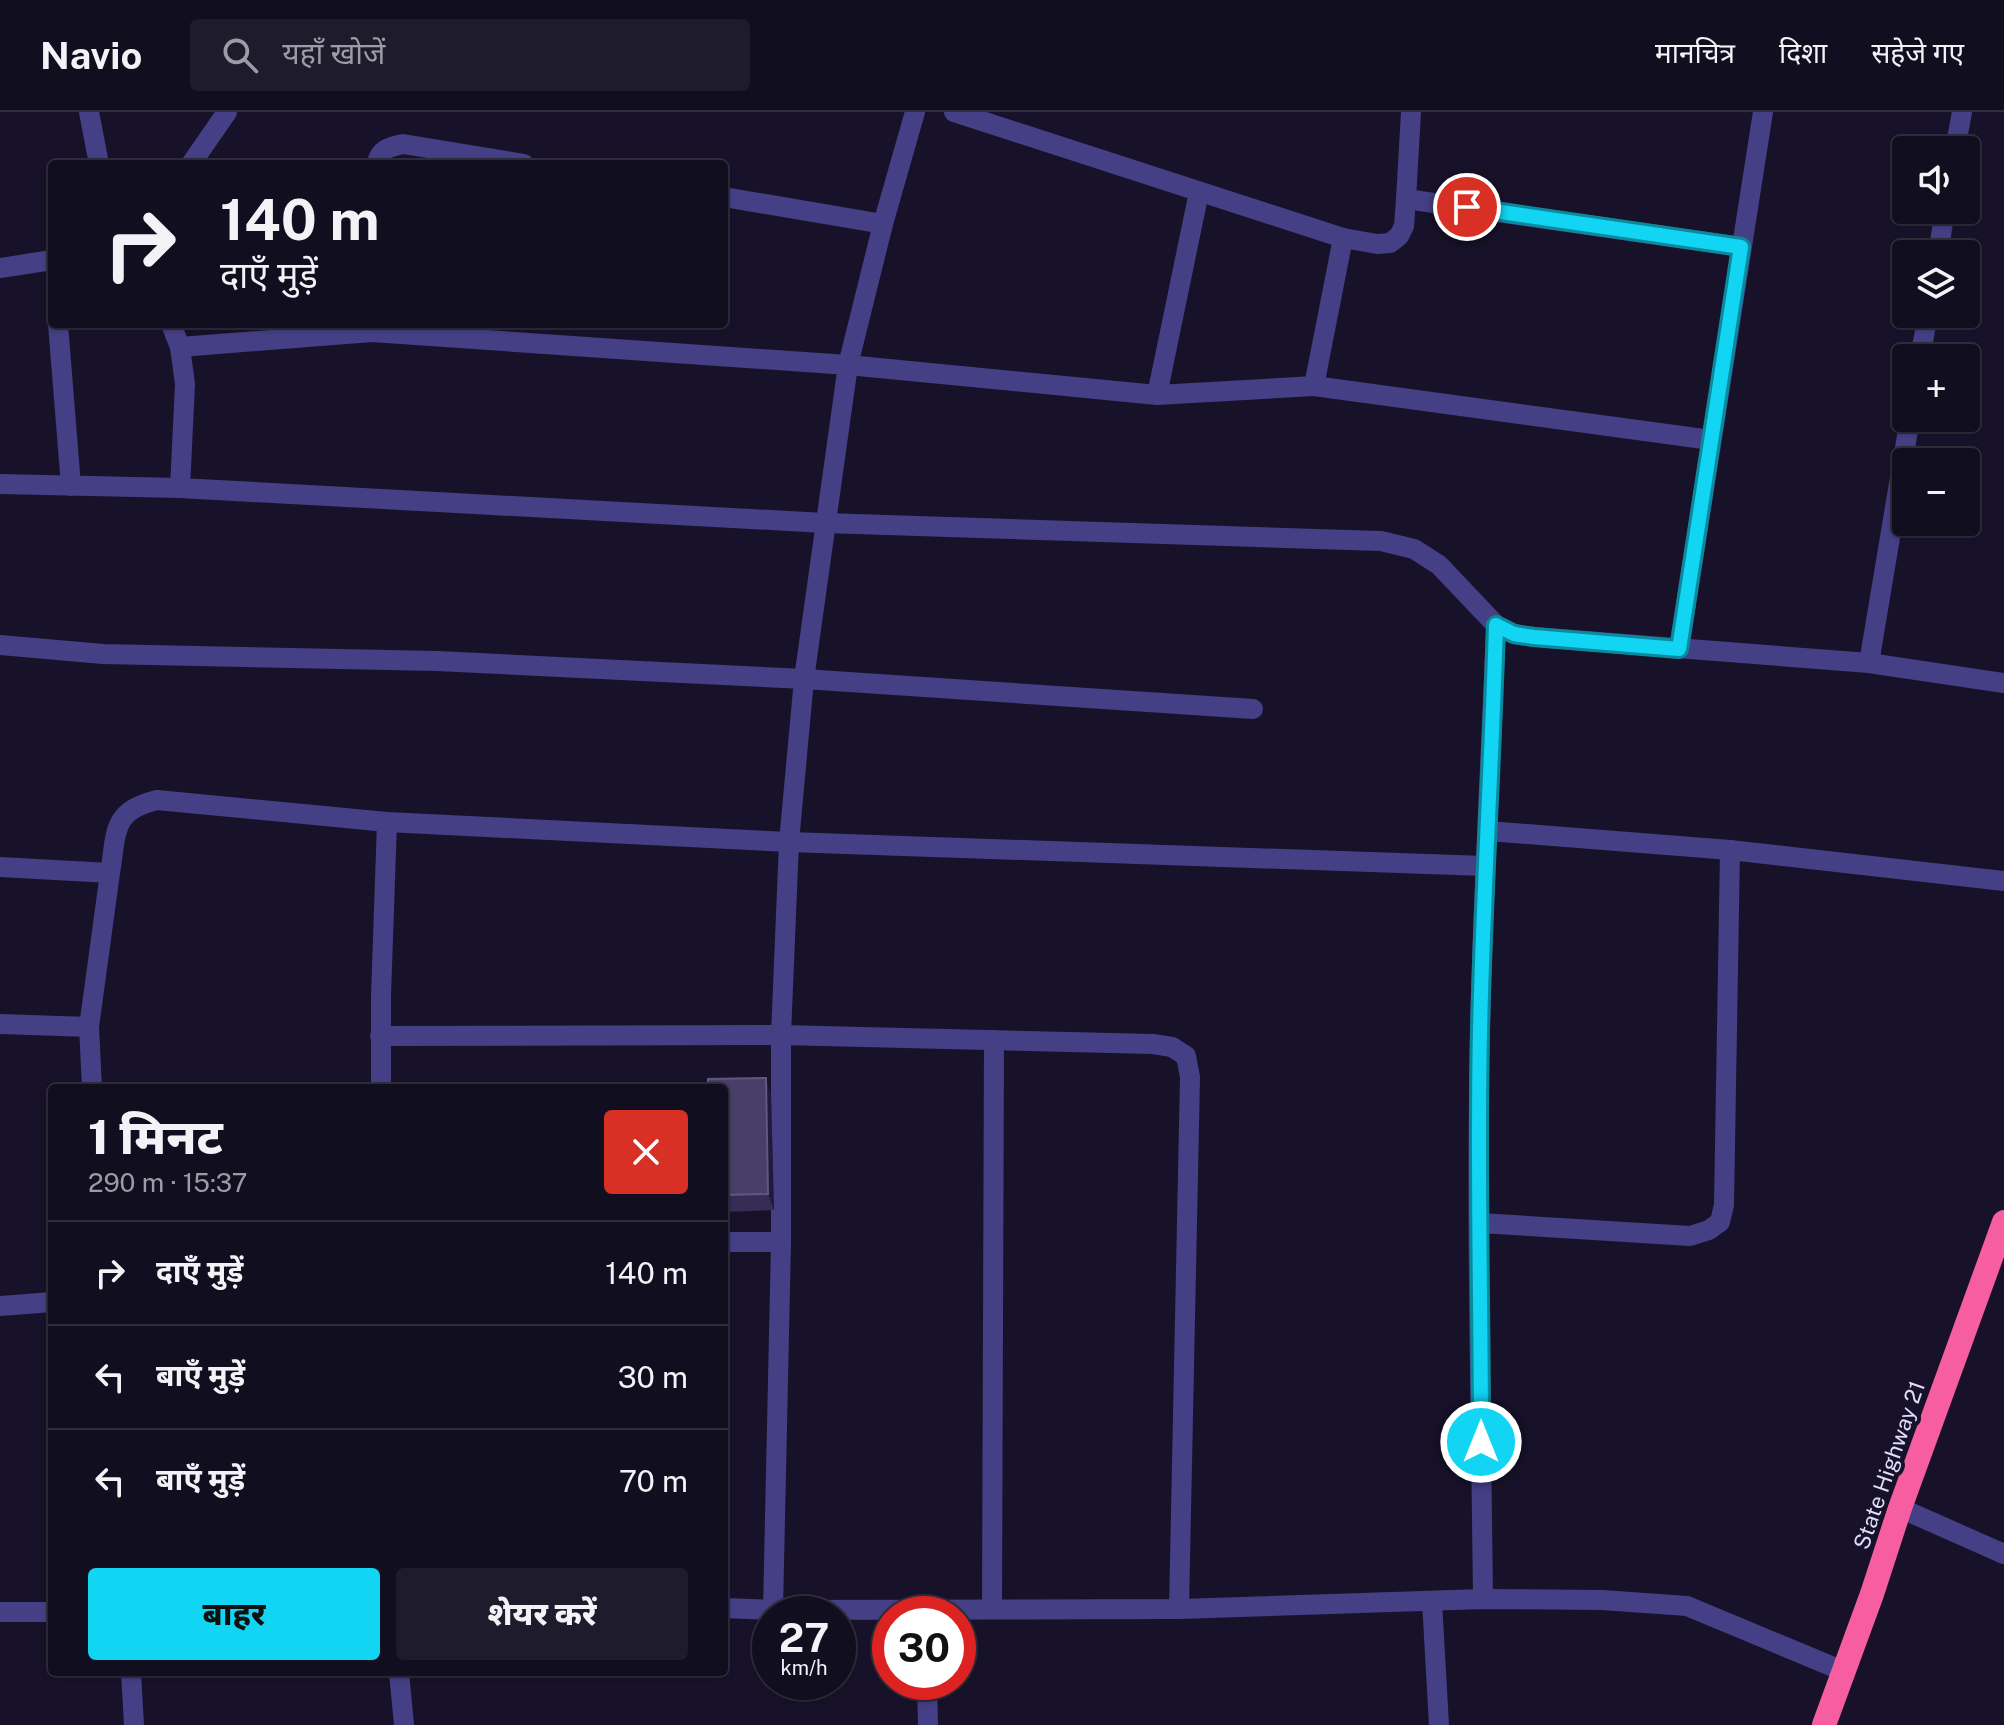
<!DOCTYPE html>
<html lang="hi">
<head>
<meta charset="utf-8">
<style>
	:root { --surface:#110e1f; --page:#1e1c2c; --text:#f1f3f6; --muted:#9c9ca4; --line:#302e3d; --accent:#11d5f3 }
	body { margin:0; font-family:"Public Sans","Noto Sans Devanagari",sans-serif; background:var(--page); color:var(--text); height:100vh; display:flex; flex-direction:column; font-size:30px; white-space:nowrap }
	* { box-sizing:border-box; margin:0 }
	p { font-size:26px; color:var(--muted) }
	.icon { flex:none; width:44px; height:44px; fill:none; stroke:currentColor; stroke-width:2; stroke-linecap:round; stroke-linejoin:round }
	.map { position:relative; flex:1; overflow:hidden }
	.drawer { position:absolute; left:48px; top:972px; width:680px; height:592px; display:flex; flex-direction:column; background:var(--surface); border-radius:8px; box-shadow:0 2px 6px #0004,0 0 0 2px var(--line) }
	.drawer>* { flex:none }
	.guide { position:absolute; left:48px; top:48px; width:680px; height:168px; border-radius:8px; box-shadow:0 2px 6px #0004,0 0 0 2px var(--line); background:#110e1f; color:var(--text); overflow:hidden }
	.buttons { position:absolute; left:1892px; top:24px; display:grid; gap:16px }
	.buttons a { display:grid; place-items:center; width:88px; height:88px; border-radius:8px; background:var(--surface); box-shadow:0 2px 6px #0004,0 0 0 2px var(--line); font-size:40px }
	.speed { position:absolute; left:752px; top:1484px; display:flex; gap:16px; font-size:40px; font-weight:700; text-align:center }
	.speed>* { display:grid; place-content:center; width:104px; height:104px; border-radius:50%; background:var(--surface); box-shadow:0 2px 6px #0004,0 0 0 2px var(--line); line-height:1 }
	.speed small { font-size:20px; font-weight:400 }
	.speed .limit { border:12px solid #d22; background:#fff; color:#111 }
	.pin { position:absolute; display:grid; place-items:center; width:68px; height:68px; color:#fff; margin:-34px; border:4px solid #fff; border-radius:50%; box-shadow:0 2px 8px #0007 }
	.me { position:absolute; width:88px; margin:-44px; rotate:0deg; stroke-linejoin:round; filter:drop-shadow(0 0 6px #0008) }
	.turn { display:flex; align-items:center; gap:28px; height:168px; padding:0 40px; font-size:36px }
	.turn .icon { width:104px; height:104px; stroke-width:2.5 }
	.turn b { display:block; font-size:56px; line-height:68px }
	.round { display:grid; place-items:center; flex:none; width:84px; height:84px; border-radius:8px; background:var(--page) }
	.head { display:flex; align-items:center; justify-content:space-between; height:136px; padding:0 40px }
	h1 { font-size:48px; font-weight:800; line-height:60px }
	.action { display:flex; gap:16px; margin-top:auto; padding:16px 40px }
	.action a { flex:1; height:92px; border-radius:8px; background:var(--accent); color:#111; font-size:32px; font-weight:800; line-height:92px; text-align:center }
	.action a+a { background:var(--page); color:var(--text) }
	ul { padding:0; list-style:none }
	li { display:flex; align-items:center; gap:24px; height:104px; padding:0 40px; border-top:2px solid var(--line) }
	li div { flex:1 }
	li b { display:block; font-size:30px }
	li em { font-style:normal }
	header { display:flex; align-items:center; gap:48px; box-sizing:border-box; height:112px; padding:0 40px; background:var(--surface); border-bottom:2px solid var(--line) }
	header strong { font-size:38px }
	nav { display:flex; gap:44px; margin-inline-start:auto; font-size:28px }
	.search { width:560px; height:72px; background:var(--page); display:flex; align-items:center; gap:20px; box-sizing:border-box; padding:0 28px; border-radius:8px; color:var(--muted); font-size:30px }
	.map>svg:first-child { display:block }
</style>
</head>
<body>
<header>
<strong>Navio</strong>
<div class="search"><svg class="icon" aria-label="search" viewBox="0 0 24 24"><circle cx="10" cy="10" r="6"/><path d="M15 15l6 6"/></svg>यहाँ खोजें</div>
<nav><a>मानचित्र</a><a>दिशा</a><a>सहेजे गए</a></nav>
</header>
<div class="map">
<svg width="2004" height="1613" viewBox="0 0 2004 1613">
	<rect width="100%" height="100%" fill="#171229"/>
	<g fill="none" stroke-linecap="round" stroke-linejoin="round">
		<g stroke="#453f85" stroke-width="20">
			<path d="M89,0L99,52"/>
			<path d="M954,0L1343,126L1314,274"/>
			<path d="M1955,38L1962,0"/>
			<path d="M191,52L227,0"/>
			<path d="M377,52C379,37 390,35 403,32L524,52"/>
			<path d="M724,85L883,112"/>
			<path d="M1406,87L1741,135"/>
			<path d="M1343,126L1377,132L1390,131L1399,124L1404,114L1406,87L1411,0"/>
			<path d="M1938,142L1945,98"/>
			<path d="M0,156L52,148"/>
			<path d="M58,212L71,374"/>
			<path d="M171,212L180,235L185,272L180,376L825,411L1381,429L1414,437L1439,453L1496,513"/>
			<path d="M180,235L372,220L848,253L1157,283L1314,274L1711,328"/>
			<path d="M1920,246L1928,202"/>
			<path d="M1157,283L1199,80"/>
			<path d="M0,372L180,376"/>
			<path d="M0,533L103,542L437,549L804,567L1253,597"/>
			<path d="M1679,537L1763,0"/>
			<path d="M1869,551L1910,306"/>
			<path d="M1488,719L1730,738L2004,769"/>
			<path d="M0,755L110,761C117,720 111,699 157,688L387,710L789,730L1485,754"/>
			<path d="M0,912L89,915"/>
			<path d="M380,924L781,923L1153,932L1172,935L1186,944L1190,965L1179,1497"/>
			<path d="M92,976L89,915L110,761"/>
			<path d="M381,976V884L387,710"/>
			<path d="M1480,1111L1690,1124L1709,1118L1720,1110L1724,1093L1730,738"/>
			<path d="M724,1130H781"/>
			<path d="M0,1194L52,1190"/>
			<path d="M1900,1396L2004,1442"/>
			<path d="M1483,1487C1481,1298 1476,1108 1480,918C1483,783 1491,648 1496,513L1514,522L1534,525L1869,551L2004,571"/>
			<path d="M1432,1489L1439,1613"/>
			<path d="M724,1496L773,1498L1179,1497L1483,1487L1602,1488L1687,1494L1843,1559"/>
			<path d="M992,1497L994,928"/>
			<path d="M773,1498L781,1130V923L789,730L804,567L848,253L883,112L915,0"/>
			<path d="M0,1500H52"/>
			<path d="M131,1560L134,1613"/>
			<path d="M399,1560L404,1613"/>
			<path d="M927,1570L928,1613"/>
		</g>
		<path stroke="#f75da1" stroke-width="24" d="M1824,1613L1872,1482L1900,1396L2004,1110"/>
	</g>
	<path fill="#362c56" d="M724,976L771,982L774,1098L724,1100Z"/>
	<path fill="#221a3c" d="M766,966L771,982L774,1098L768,1082Z"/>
	<path fill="#483f68" stroke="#60587f" stroke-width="2" d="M766,966L768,1082L724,1083V976H708V967Z"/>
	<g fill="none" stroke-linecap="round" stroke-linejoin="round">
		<g stroke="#0b8a9e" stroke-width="20">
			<path id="route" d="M1467,95L1741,135L1679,537L1534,525L1514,522L1496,513C1492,648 1483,783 1480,919C1477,1056 1481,1193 1481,1330"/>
		</g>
		<use href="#route" stroke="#11d5f3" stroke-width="14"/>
	</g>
	<g text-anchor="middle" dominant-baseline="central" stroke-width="8" stroke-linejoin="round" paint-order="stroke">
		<g font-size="22" fill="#e1dcfd" stroke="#171229">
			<text transform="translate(1889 1353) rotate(-71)">State Highway 21</text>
		</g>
	</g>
</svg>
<div class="buttons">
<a><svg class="icon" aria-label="sound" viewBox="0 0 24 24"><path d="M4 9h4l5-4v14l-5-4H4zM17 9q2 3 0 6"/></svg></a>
<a><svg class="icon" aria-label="layers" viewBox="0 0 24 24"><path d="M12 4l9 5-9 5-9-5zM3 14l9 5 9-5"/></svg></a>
<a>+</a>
<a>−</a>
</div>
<div class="speed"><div>27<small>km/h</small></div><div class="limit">30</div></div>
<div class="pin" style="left:1467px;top:95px;background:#d93025"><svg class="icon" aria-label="arrive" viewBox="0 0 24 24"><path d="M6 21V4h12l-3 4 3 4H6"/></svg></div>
<svg class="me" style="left:1481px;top:1330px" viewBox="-20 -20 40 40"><circle r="17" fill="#11d5f3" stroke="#fff" stroke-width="3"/><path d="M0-11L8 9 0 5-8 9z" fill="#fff"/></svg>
<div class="guide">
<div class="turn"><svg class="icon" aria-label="right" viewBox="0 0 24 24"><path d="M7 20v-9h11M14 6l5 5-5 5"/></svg><div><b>140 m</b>दाएँ मुड़ें</div></div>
</div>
<section class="drawer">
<div class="head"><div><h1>1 मिनट</h1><p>290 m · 15:37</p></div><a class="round" style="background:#d93025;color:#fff"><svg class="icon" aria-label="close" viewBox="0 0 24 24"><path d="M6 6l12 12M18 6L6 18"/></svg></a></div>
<ul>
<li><svg class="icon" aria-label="right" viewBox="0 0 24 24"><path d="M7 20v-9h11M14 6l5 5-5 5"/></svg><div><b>दाएँ मुड़ें</b></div><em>140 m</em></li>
<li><svg class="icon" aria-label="left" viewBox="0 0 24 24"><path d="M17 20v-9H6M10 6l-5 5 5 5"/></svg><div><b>बाएँ मुड़ें</b></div><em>30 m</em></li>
<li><svg class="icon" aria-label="left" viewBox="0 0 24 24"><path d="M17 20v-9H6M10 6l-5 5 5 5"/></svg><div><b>बाएँ मुड़ें</b></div><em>70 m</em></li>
</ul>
<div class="action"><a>बाहर</a><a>शेयर करें</a></div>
</section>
</div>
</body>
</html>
